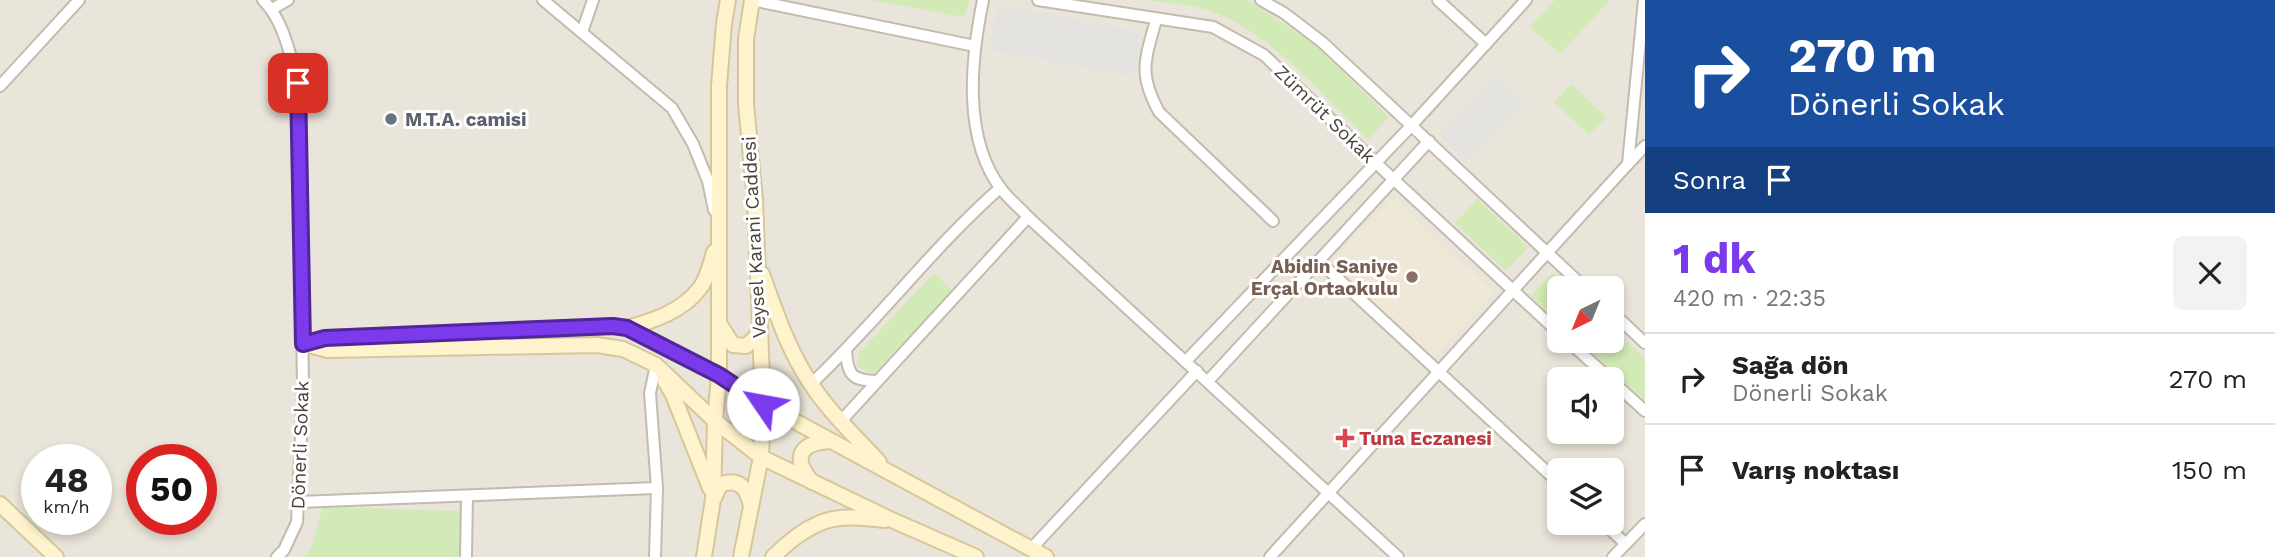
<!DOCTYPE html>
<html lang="tr">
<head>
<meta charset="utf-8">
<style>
	:root { --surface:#fff; --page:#f2f2f2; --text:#222; --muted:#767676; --line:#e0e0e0; --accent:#7c3aed }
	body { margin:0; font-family:"Work Sans",sans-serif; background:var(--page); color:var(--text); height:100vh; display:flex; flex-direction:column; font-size:26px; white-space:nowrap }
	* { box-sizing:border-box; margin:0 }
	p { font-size:23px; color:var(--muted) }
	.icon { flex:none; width:38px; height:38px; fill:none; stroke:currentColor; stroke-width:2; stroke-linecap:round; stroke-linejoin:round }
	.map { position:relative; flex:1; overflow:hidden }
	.sheet { display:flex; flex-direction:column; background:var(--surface); width:630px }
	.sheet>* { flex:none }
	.top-card { background:#1a4fa0; color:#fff; overflow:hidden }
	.needle { width:46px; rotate:223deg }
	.buttons { position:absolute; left:1547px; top:276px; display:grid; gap:14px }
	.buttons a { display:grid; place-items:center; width:77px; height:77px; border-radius:10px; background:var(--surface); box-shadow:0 4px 10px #0003; font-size:35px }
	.speed { position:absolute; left:21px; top:444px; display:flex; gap:14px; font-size:35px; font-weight:700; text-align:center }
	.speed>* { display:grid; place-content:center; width:91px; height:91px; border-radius:50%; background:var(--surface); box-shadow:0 4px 10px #0003; line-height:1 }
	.speed small { font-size:18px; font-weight:400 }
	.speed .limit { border:10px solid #d22; background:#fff; color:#111 }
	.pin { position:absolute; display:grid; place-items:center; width:60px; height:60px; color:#fff; margin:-30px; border-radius:14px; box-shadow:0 4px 10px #0006 }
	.me { position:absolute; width:77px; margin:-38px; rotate:303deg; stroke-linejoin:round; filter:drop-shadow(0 0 5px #0008) }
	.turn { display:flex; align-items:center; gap:24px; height:147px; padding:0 28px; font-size:32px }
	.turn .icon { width:91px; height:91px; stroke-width:2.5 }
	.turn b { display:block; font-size:49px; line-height:60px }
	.then { display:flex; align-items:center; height:66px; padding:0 28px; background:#0003; gap:14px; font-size:26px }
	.round { display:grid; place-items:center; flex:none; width:74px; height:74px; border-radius:10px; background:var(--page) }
	.headline { display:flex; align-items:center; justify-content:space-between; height:119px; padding:0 28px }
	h1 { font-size:42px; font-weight:700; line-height:52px; color:var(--accent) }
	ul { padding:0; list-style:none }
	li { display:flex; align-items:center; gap:21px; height:91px; padding:0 28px; border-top:2px solid var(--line) }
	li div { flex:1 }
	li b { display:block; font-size:26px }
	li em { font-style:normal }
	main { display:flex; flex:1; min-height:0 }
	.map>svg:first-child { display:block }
</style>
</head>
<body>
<main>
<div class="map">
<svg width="1645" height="557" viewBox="0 0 1645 557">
	<rect width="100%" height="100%" fill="#f6f3ec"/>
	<path fill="#eae5da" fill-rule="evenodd" d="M0,0H1645V557H0ZM1559,289H1612V341H1559ZM1559,380H1612V432H1559ZM37,460H96V520H37ZM142,460H201V520H142ZM1559,471H1612V523H1559Z"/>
	<path fill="#efe8d6" d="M1392,198L1494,292L1432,359L1331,262Z"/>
	<g fill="#d2eab5">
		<path d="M870,0H970L964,17Z"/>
		<path d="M1144,0H1247L1313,43L1389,117L1368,140C1322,94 1275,37 1214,12C1193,4 1166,3 1144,0Z"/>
		<path d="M1555,0H1610L1560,54L1530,27Z"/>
		<path d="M1571,84L1606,117L1589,135L1554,102Z"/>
		<path d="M1477,199L1528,247L1506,271L1455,223Z"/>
		<path d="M934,273L953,291L876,371L869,373L857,365L860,352Z"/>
		<path d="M1552,273L1569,289H1559V322L1531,296Z"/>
		<path d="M1612,328L1645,358V400L1580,341H1612Z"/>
		<path d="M323,507L460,511V557H304L311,549Z"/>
	</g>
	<g fill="#e5e3e0">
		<path d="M998,5L1142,32L1134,77L990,50Z"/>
		<path d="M1496,76L1523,102L1467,162L1440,136Z"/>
	</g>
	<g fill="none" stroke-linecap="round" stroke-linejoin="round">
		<g stroke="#c2bbae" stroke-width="14">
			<g id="street">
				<path d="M263,0C284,21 290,55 298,83L303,384L301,436L297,522L284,550L277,557"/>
				<path d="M543,0L672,108L693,144L708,181L714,210"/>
				<path d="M752,0L975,46"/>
				<path d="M983,0C971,59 962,139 1002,190C1009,199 1020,208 1028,217L1398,557"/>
				<path d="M1038,0L1213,27L1264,55L1376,163L1559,333"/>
				<path d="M1261,0L1284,13L1322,42L1586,289"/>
				<path d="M1438,0L1486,44"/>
				<path d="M272,9L288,0"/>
				<path d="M1156,20C1145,60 1138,73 1159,112L1273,221"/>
				<path d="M582,32L593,0"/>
				<path d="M0,86L79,0"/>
				<path d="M1628,164L1645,146"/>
				<path d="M1319,261L1559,483"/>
				<path d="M1612,312L1645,343"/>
				<path d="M1568,341L1611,380"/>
				<path d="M846,351C848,375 851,380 876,381"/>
				<path d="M1186,361L1412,125L1526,0"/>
				<path d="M1208,381L1429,141"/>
				<path d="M1612,381L1645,411"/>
				<path d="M811,384C877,322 932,248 1000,188"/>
				<path d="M841,421L1028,217"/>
				<path d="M298,502L657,488"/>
				<path d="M1603,523L1626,544"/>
				<path d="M1031,549L1197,371"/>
				<path d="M466,557L467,496"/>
				<path d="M655,557L657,488L650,393L656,365"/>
				<path d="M1270,557L1628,164L1644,0"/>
				<path d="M1613,557L1645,524"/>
			</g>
		</g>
		<g stroke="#d6c79b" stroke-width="18">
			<g id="secondary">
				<path d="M762,274C776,312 788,350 811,384C830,413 856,437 879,462"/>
				<path d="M719,323L733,345L746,346L755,338L760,327"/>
				<path d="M627,328C653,321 683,311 700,288C707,279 711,263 714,252"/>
				<path d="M303,344L325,338L613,326L627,328L719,375L763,404L1046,557"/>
				<path d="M304,344L328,350L597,345L623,349L656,365L715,421L761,457L892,520L976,557"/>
				<path d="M665,381L673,395L710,488"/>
				<path d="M812,482C792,458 799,443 830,441"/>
				<path d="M714,498L720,485C739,477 747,488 751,506"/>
				<path d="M0,504L56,557"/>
				<path d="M704,557L713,499L715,421L719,375V86L724,23L728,0"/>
				<path d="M741,557L761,457L763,404L755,200L746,104V39L752,0"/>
				<path d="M773,557C790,540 815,520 840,518C855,516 871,519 885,520"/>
			</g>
		</g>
		<use href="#street" stroke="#fff" stroke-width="10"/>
		<use href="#secondary" stroke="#fff3cd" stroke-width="14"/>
	</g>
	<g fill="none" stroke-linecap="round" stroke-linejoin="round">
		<g stroke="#51269a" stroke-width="18">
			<path id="route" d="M298,83L303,344L325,338L613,326L627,328L719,375L763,404"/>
		</g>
		<use href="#route" stroke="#7c3aed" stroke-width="12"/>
	</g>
	<circle fill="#6b7280" stroke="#fff" stroke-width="2.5" cx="391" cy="119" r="7"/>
	<circle fill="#8d6e63" stroke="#fff" stroke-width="2.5" cx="1412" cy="277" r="7"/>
	<path fill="#e0444e" stroke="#fff" stroke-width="2.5" d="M1341.5 427.5h7v7h7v7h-7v7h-7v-7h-7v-7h7z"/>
	<g text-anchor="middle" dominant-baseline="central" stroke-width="6" stroke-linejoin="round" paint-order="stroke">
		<g font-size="19" fill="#4b4439" stroke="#fff">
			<text transform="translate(1325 114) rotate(44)">Zümrüt Sokak</text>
			<text transform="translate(754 237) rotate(-93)">Veysel Karani Caddesi</text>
			<text transform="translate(300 445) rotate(-88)">Dönerli Sokak</text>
		</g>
		<g font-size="19" font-weight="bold" fill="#5b616d" stroke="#fff" text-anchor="start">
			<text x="405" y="119">M.T.A. camisi</text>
		</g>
		<g font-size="19" font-weight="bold" fill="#785e54" stroke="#fff" text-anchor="end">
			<text x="1398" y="266">Abidin Saniye<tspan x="1398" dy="22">Erçal Ortaokulu</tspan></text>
		</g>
		<g font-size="19" font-weight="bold" fill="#be3a42" stroke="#fff" text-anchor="start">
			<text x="1359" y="438">Tuna Eczanesi</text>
		</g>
	</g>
</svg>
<div class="buttons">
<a><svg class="needle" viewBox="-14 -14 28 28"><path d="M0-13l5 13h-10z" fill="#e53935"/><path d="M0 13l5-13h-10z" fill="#767676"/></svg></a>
<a><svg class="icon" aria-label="sound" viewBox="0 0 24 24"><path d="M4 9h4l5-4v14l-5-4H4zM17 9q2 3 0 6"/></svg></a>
<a><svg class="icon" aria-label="layers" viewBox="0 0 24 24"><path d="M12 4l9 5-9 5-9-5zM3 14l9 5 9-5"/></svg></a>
</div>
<div class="speed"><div>48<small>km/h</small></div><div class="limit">50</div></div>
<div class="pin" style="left:298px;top:83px;background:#d93025"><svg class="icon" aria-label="arrive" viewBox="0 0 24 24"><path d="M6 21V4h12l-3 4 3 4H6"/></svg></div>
<svg class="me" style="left:763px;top:404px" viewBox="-20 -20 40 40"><circle r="19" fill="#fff"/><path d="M0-13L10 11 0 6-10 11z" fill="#7c3aed"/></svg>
</div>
<section class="sheet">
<div class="top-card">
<div class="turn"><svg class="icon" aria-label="right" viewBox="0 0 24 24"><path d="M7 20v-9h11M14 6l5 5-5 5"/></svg><div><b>270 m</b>Dönerli Sokak</div></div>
<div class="then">Sonra<svg class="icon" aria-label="arrive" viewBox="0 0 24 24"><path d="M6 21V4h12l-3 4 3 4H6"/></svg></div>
</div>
<div class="headline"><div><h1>1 dk</h1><p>420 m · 22:35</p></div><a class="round"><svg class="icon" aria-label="close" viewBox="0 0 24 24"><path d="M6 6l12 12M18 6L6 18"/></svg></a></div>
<ul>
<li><svg class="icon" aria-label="right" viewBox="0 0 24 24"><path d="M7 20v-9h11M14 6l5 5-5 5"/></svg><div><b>Sağa dön</b><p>Dönerli Sokak</p></div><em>270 m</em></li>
<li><svg class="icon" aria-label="arrive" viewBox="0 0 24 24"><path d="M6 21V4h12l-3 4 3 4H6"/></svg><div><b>Varış noktası</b></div><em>150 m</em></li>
</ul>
</section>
</main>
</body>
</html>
